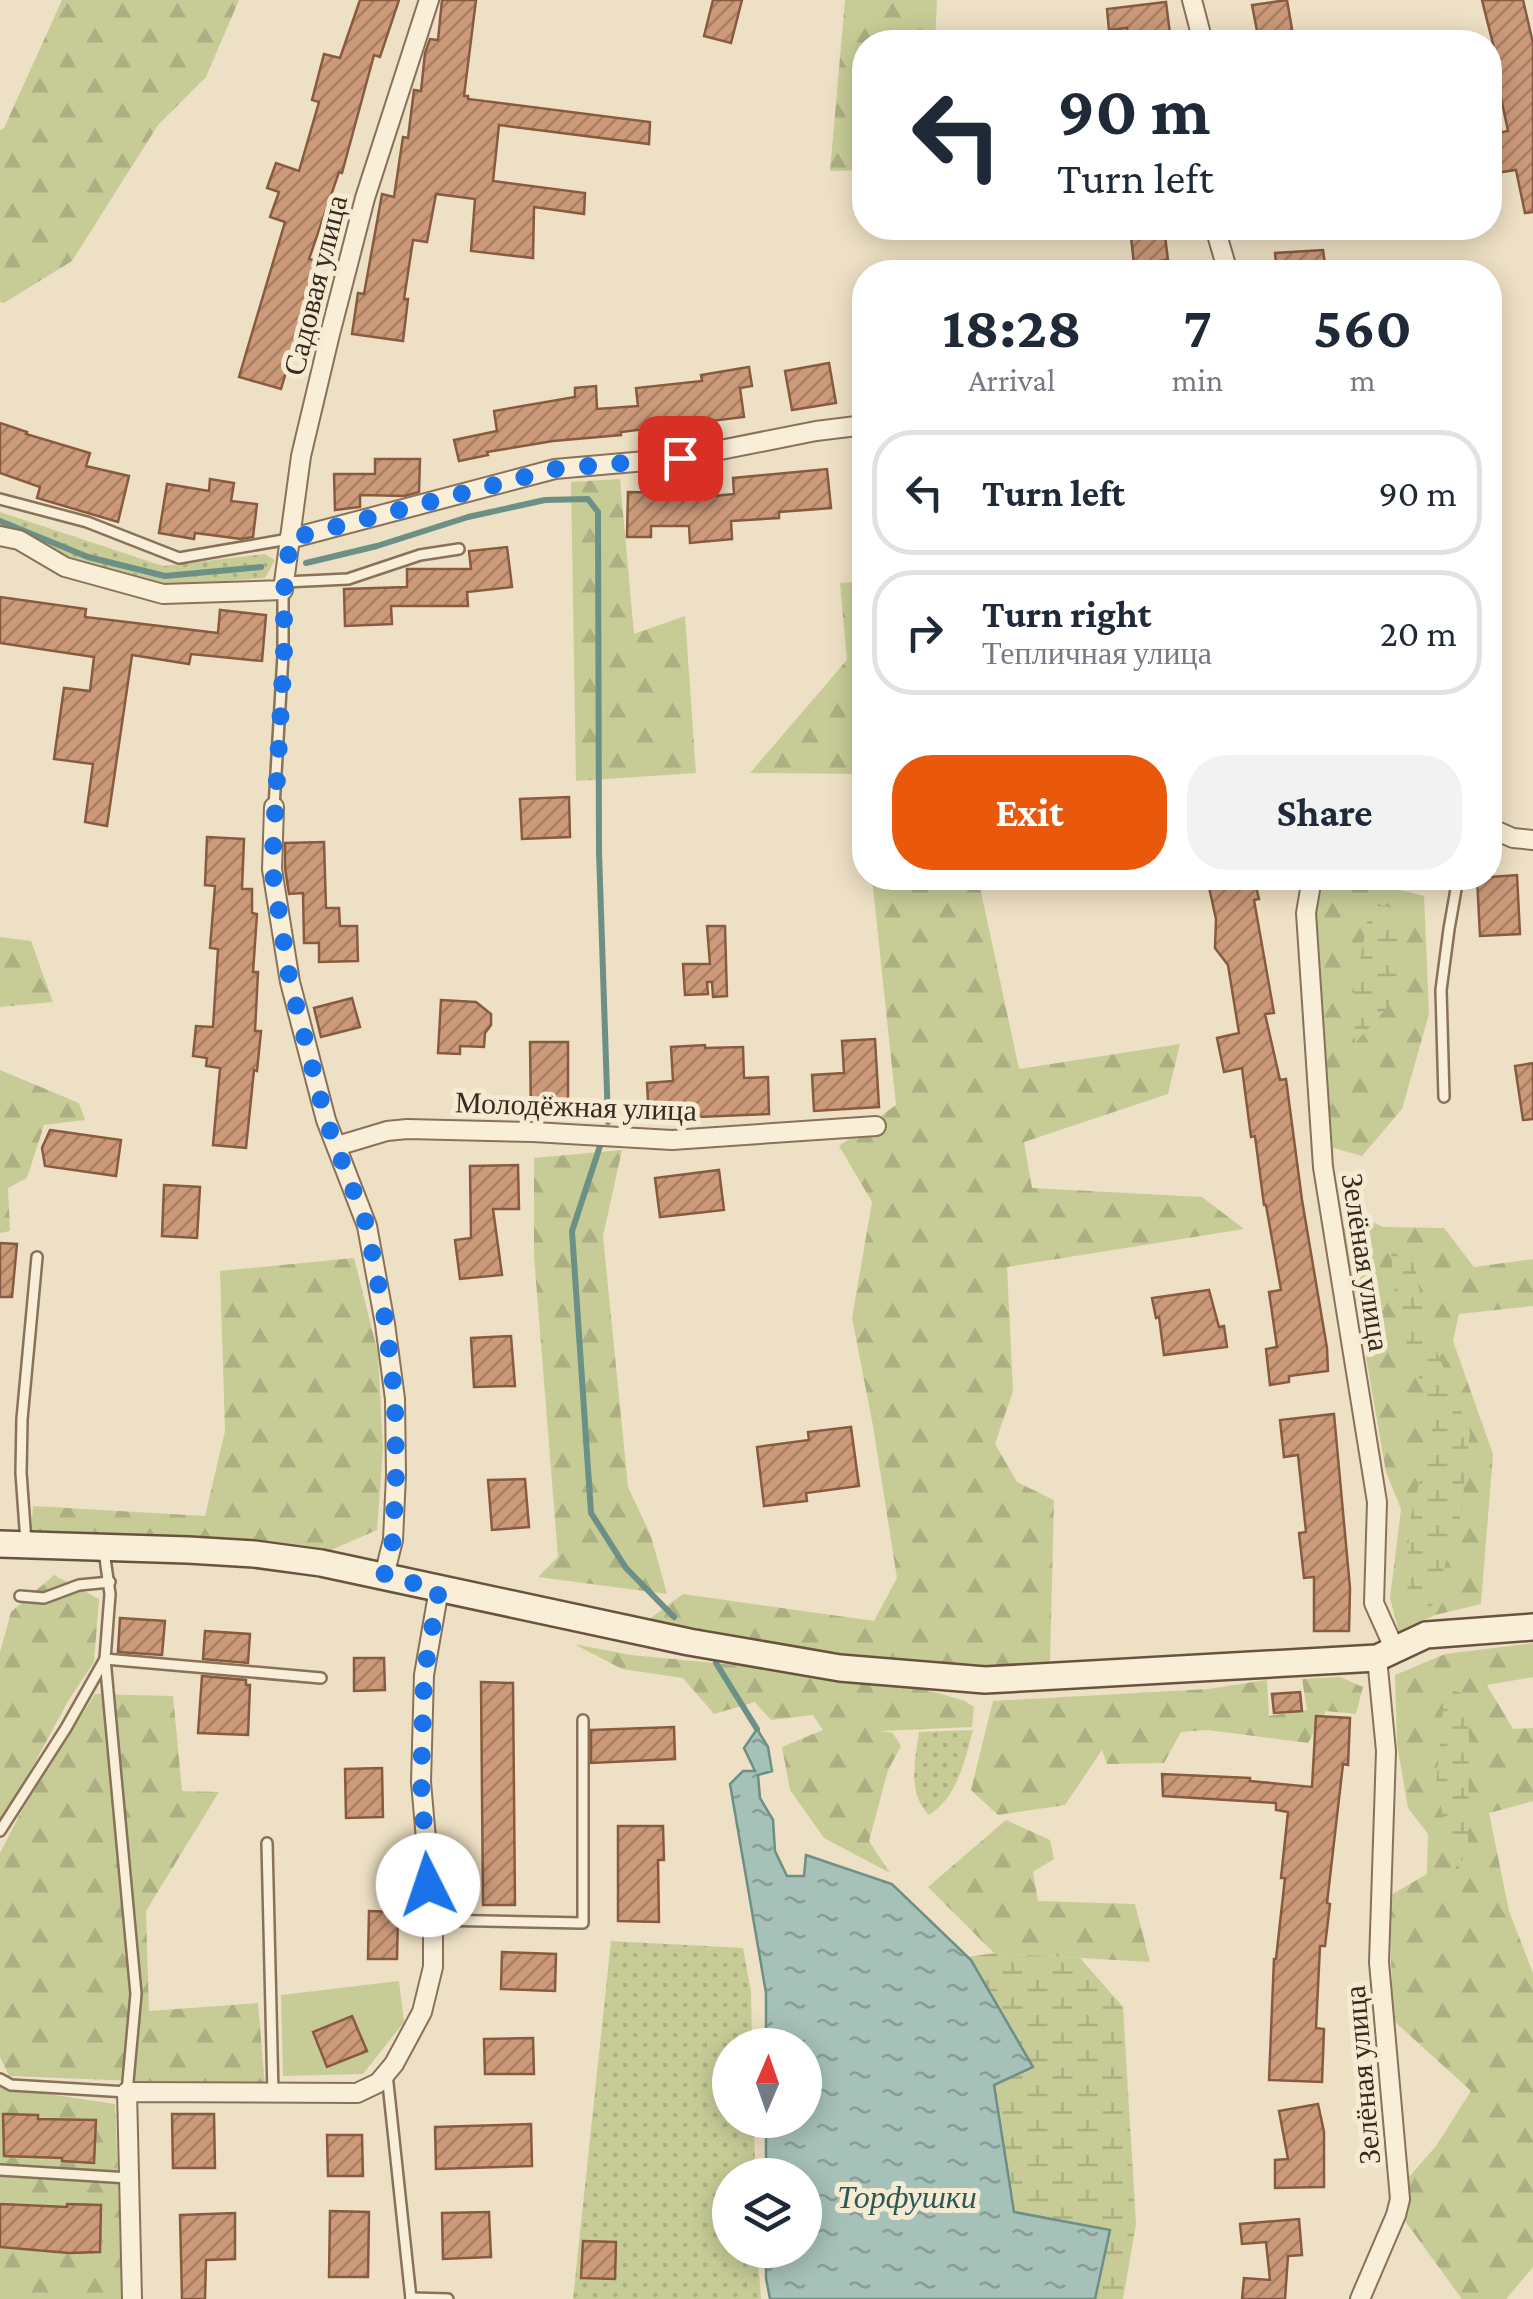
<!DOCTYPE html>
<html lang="en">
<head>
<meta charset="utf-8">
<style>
	:root { --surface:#fff; --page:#f2f2f3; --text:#1f2937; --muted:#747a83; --line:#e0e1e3; --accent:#ea580c }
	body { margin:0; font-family:"Crimson Pro",serif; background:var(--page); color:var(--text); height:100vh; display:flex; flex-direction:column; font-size:38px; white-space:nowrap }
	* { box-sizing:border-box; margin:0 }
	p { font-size:32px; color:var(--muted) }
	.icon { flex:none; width:55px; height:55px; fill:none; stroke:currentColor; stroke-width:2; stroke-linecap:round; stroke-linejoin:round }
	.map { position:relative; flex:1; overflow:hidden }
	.side { position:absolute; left:852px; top:260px; width:650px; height:630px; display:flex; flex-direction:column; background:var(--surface); border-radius:40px; box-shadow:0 5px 25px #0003 }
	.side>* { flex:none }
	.top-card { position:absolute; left:852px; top:30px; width:650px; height:210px; border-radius:40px; box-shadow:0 5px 25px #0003; background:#fff; color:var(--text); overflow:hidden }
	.needle { width:65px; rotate:2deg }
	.controls { position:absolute; left:712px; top:2028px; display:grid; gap:20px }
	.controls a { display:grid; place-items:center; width:110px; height:110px; border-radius:50%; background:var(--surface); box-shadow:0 5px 25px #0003; font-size:50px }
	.pin { position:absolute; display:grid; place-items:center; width:85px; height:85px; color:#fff; margin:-42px; border-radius:20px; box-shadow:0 5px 15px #0006 }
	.me { position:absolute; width:110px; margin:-55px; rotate:356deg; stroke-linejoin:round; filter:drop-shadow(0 0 8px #0008) }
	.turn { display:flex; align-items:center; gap:35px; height:210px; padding:0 40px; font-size:45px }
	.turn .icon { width:130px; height:130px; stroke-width:2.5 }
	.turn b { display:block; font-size:70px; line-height:85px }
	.eta { display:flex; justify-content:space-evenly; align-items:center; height:170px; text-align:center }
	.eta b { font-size:60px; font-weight:700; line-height:70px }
	.button { display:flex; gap:20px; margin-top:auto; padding:20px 40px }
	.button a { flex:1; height:115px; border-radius:40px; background:var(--accent); color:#fff; font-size:40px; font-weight:700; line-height:115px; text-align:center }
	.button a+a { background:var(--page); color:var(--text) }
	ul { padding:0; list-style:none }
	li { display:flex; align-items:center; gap:30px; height:125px; margin:0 20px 15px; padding:0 20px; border:5px solid var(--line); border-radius:40px }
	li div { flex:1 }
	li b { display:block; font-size:38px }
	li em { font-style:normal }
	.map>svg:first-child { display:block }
</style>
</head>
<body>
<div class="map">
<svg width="1533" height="2299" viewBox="0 0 1533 2299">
	<defs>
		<pattern id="grass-dots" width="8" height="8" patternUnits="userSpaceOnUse" patternTransform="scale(2.5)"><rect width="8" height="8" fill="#c7cc97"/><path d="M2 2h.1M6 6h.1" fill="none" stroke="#acaf82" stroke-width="1.8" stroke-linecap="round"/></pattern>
		<pattern id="forest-firs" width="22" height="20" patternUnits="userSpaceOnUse" patternTransform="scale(2.5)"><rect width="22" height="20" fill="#c7cc97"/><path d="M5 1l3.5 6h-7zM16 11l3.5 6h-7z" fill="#acaf82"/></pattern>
		<pattern id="wetland-marsh" width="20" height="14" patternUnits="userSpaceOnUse" patternTransform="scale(2.5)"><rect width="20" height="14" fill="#c7cc97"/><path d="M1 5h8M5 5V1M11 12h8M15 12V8" fill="none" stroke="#acaf82"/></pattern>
		<pattern id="water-ripples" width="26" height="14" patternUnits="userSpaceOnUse" patternTransform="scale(2.5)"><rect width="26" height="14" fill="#a6c1b8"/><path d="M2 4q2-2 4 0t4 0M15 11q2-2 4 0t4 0" fill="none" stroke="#889d95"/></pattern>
		<pattern id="building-hatch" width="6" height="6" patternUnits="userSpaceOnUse" patternTransform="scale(2.5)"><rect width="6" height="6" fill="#cc9a79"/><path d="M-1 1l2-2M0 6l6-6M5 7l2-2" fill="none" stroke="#a77e63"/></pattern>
	</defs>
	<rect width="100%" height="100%" fill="#eee0c4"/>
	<g fill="url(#grass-dots)">
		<path d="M0,512L163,566L265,554L275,560L265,578L172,585L111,572L54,552L0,530Z"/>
		<path d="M973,1730C965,1760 957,1798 929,1815C907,1793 915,1761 919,1732Z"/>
		<path d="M611,1941L743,1948L751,1992L752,2045H730V2120H754L755,2175H730V2250H757L761,2299H573Z"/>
	</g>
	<g fill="url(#forest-firs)">
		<path d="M62,0H239L206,77L158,125L72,261L4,303L0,302V130L4,128Z"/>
		<path d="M845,0H937L935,42H865V170L830,171Z"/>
		<path d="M620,479L634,634L685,616L696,773L576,781L571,482Z"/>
		<path d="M865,581V804L862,774L750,773L847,660L840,583Z"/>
		<path d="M872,878H978L1019,1069L1180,1044L1168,1094L1024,1142L1032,1188L1202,1197L1244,1229L1007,1267L1013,1391L995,1444L1017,1482L1054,1500L1050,1662L984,1666L842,1659L709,1630L644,1623L683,1594L874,1621L897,1578L873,1426L852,1318L872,1202L839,1146L896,1105Z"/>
		<path d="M1320,878H1353L1424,896L1429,1014L1402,1109L1362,1156L1330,1147L1315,922Z"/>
		<path d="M0,937L31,941L53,1002L0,1007Z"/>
		<path d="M0,1070L79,1103L85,1120L44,1125L27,1178L8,1188L10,1231L0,1233Z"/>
		<path d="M622,1150L603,1236L628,1487L651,1536L667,1594L538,1577L558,1557L534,1256V1158Z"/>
		<path d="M1346,1209L1383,1227L1444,1228L1474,1267L1533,1259V1306L1459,1314L1453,1341L1493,1454L1481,1604L1435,1615L1399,1632L1390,1598L1401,1509L1386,1472L1344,1230Z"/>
		<path d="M354,1258L378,1353L383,1449L377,1530L329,1551L215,1537L31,1532L33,1506L205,1516L225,1431L220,1271Z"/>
		<path d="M54,1575L99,1599L94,1662L68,1701L0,1827V1652L11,1612Z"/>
		<path d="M1533,1643V1677L1487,1685L1513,1729L1533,1728V1801L1489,1813L1509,1911L1533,1973V2267L1506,2299H1462L1405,2221L1408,2178L1436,2146L1471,2091L1393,2020L1389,1896L1427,1874L1428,1834L1408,1808L1397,1744L1395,1675L1445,1654Z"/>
		<path d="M574,1644L631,1655L893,1680L965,1701L974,1707L972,1727L881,1731L893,1733L901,1746L888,1770L869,1841L890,1873L824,1838L790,1790L782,1747L823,1730L813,1715L771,1720L755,1702L714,1714L683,1678L622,1669Z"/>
		<path d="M1340,1677L1363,1687L1356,1714L1326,1711L1308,1743L1207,1730L1181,1732L1164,1763L1107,1764L1102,1750L1065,1805L998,1815L971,1790L993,1701L1208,1689L1267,1680L1269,1716L1307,1710L1302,1679Z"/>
		<path d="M95,1694L173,1696L182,1791L219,1792L146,1911L149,2011L258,2003L265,2086L9,2076L0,2057V1853L21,1812Z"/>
		<path d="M1006,1820L1050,1840L1054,1859L1033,1872L1038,1901L1135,1904L1150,1962L994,1953L928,1887Z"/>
		<path d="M0,2087L115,2104L123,2299H0Z"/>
	</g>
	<g fill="url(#wetland-marsh)">
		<path d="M1371,902L1398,910L1396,998L1355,1043L1354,991Z"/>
		<path d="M1390,1237L1410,1244L1427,1328L1470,1432L1461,1515L1431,1609L1407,1611L1409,1525L1434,1420L1396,1312Z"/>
		<path d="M1445,1686L1467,1696L1469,1739L1468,1845L1457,1873L1436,1786Z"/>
		<path d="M995,1953L1080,1958L1123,2007L1136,2224L1123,2299H1095L1110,2230L1014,2213L994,2085L1033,2067L967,1957Z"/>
	</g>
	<path fill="#c7cc97" d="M399,1981L404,2022L363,2074L283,2076L281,1995Z"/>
	<path fill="url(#water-ripples)" stroke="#6c8f86" stroke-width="2.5" d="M757,1729L768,1747L772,1771L758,1775L760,1798L773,1820L775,1851L787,1876H804L806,1855L892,1884L971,1960L1033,2067L994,2085L1014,2212L1110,2230L1095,2299H770L766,2278V2250H805V2175H766V2120H805V2045H766V1993L730,1784L743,1771H755L744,1748Z"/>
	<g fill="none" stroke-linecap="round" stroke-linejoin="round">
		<g stroke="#6c8f86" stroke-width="6">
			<path d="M0,521L88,557L165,576L261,567"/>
			<path d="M306,563L377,546L468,517L545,500L588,499L598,512L599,852L608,1122"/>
			<path d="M600,1146L572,1231L591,1513L626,1568L674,1617"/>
			<path d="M716,1663L757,1729"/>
		</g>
	</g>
	<g fill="url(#building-hatch)" stroke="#885b40" stroke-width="2.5">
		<path d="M360,0H399L380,57L374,55L342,173L339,172L309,259L316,261L302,309L305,310L281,389L239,377L285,222L270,217L279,192L267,188L276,163L299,171L319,102L312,100L324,54L340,58Z"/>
		<path d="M442,0H476L464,96H468V99L650,122L649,144L499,125L493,181L585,193L584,214L534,207L533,258L471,251L475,199L436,194L427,242L413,240L404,299H408L403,341L352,334L358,293L364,294L382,194L394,197L403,137L408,138L414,90L421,91L425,53L430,39L438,40Z"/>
		<path d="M713,0H742L731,43L704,36Z"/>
		<path d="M1287,0L1293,35L1259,41L1252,5Z"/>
		<path d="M1482,0H1523L1533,43V212L1525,213L1516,170L1495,173L1490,148V134L1508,131L1499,88L1490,90V69L1499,68Z"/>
		<path d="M1166,2L1171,42H1129L1127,28L1109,30L1107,9Z"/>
		<path d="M1130,228H1164L1168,260L1134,264Z"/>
		<path d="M1323,250L1326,272H1277L1275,253Z"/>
		<path d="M829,363L836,403L792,410L785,371Z"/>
		<path d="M749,367L752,386L740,388L744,417L621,432V435L553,441L487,452L488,455L459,461L454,440L497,431L494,411L575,397V388L596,386L597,409L638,406L636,388L702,381L701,375Z"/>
		<path d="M0,423L27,432L26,434L90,453L86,466L129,476L118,522L37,498L40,487L0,473Z"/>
		<path d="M375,459H420L419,492L405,496L360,495V507L335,510L334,474H375Z"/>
		<path d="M827,469L831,508L779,512V518L731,521L732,539L690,543L689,526H651V537H627L628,492L679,493V499L734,494L733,478Z"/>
		<path d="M210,479L234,483L231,501L257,504L253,537L241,539L195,533L194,539L159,533L167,484L209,491Z"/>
		<path d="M507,547L512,587L467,592L468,606H391L392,624L345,626L344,589L407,587V569H471L469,551Z"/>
		<path d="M0,597L86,609L85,617L218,633L220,610L266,615L262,661L191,654L189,664L132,655L107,826L85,822L93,764L54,759L64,688L90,691L94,657L0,643Z"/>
		<path d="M569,797L570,837L522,839L520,799Z"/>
		<path d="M207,837L244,839L242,889H252V913L257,914L253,972H258L255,1031H261L257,1071L254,1070L246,1148L213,1145L220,1068L206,1066L207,1058L193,1056L196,1026L213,1027L218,949L210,948L215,886L205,885Z"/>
		<path d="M324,842L326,908H339L340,926H357L358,961L319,962V943H304L303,893L289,894L285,868V843Z"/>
		<path d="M1517,875L1520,934L1480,936L1477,878Z"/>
		<path d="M1207,878H1254L1259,899L1254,900L1274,1013L1265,1014L1280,1080L1286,1079L1302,1200L1327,1348L1328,1371L1289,1376V1382L1270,1385L1266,1349L1277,1347L1269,1292L1281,1290L1266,1205H1264L1255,1136L1251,1137L1242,1068L1224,1072L1217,1038L1239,1033L1228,965L1215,948L1216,919Z"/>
		<path d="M707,926H725L727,996L713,997L712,982H707L708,994L685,995L683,964H710Z"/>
		<path d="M352,998L360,1027L321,1037L314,1008Z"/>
		<path d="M441,1000L476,1002L491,1014V1025L485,1033L484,1047L460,1046V1054L438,1053Z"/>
		<path d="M875,1039L879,1107L814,1111L812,1075L844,1073L842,1041Z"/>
		<path d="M530,1042H568V1116L531,1117Z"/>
		<path d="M705,1045V1048L743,1047L744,1078L768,1077L769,1114L649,1119L647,1083L673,1081L671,1047Z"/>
		<path d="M1533,1063V1119L1523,1120L1515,1066Z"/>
		<path d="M50,1130L121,1140L116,1176L45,1166L42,1148Z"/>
		<path d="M518,1165L519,1209H493L502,1275L460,1279L455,1240L471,1238L470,1166Z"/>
		<path d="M719,1170L724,1210L660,1217L655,1178Z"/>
		<path d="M164,1185L200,1187L197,1238L162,1236Z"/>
		<path d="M0,1243L17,1244L12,1297H0Z"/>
		<path d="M1209,1290L1219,1327L1224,1326L1227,1347L1164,1355L1159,1317L1156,1318L1152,1298Z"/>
		<path d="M511,1336L515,1386L474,1387L471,1338Z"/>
		<path d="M1334,1414L1350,1588L1349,1631H1314V1577L1304,1578L1299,1533L1306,1532L1298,1455L1284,1457L1280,1420Z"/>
		<path d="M851,1427L859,1486L806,1493L807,1501L764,1506L757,1447L809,1440L808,1432Z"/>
		<path d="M525,1479L529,1527L492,1530L488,1480Z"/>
		<path d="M120,1618L165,1621L162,1655L118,1652Z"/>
		<path d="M205,1631L250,1634L248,1663L203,1659Z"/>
		<path d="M354,1658H384L385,1690L354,1691Z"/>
		<path d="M202,1676L246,1680V1685H250L248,1735L198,1733Z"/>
		<path d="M481,1682L513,1683L515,1905H483Z"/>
		<path d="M1300,1692L1302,1711L1274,1713L1272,1694Z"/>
		<path d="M1316,1716L1350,1718L1348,1765L1343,1764L1327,1903L1330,1904L1325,1946H1320L1316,2028L1324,2029L1322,2082L1269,2080L1274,1959H1276L1285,1878H1281L1288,1812L1276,1810V1803L1163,1796L1162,1774L1250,1778V1781L1312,1787Z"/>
		<path d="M674,1727L675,1759L591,1763V1730Z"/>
		<path d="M382,1768L383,1817L346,1818L345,1769Z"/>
		<path d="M618,1826H663L664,1860H658L659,1922L618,1921Z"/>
		<path d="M369,1911L398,1912L397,1959H368Z"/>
		<path d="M502,1952L556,1954L555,1991L501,1989Z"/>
		<path d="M352,2016L367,2051L327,2067L313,2032Z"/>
		<path d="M533,2038L534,2074H485L484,2039Z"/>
		<path d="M1318,2104L1324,2132V2187L1275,2188V2160L1288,2159L1279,2111Z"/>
		<path d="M3,2114L38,2115V2119L96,2120L94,2163L62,2161V2158L4,2156Z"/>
		<path d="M172,2114H214L215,2168H173Z"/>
		<path d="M531,2124L532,2166L436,2169L435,2127Z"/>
		<path d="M327,2135H362L363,2176H328Z"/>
		<path d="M0,2204L67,2207V2204L101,2205L100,2252L69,2253L0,2247Z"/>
		<path d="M330,2211L369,2212L368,2277H329Z"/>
		<path d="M489,2212L491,2257L443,2259L442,2213Z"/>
		<path d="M235,2213V2259L206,2260L205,2299H182L180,2215Z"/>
		<path d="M1299,2219L1302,2255L1288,2256L1285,2299H1242L1244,2278L1270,2280L1266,2242L1242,2244L1240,2224Z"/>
		<path d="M583,2241L616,2242L615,2279L581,2278Z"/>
	</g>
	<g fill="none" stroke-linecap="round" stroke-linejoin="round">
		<g stroke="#89725a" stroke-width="14">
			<g id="lane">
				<path d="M0,499L87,522L179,558L289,539"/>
				<path d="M285,582L348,579L420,555L459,549"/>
				<path d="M274,807L283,655V590"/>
				<path d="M1444,1097L1441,990L1449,929L1458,878"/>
				<path d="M26,1542L21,1473L22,1419L37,1257"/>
				<path d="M20,1596L44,1598L79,1585L110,1582"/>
				<path d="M0,1831L66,1728L105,1659L321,1678"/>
				<path d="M267,1843L273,2094"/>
				<path d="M434,1920L583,1923V1720"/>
				<path d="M387,2074L411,2299"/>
				<path d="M0,2079L11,2085L127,2092L136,1994L105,1659L110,1594L104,1551"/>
				<path d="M0,2170L129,2178"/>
				<path d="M411,2298L448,2299"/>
			</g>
		</g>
		<g stroke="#89725a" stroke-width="22">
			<g id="street">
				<path d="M1192,0L1203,42"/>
				<path d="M1215,228L1228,272"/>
				<path d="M0,536L19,540L65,567L163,594L283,590L301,456L330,334L365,198L429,0"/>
				<path d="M289,539L555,469L680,458L816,431L865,425"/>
				<path d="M274,807L272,869L290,982L326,1120L367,1226L385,1324L395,1399L396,1475L393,1540L384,1576"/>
				<path d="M1490,828L1513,838L1533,840"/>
				<path d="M1312,878L1306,913L1323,1167L1377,1502L1374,1603L1395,1650"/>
				<path d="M337,1146L387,1131L407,1129L533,1132L672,1140L876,1126"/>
				<path d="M132,2299L127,2092L357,2093L378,2083L394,2064L422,2012L433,1967V1919L421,1782L424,1675L439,1589"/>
				<path d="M1360,2299L1396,2215L1400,2199L1379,1962L1386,1751L1377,1658"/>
			</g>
		</g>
		<g stroke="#6a533d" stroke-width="30">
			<path id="secondary" d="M0,1544L188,1550L254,1554L321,1563L689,1642L840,1668L985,1680L1377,1658L1426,1635L1533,1627"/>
		</g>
		<use href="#lane" stroke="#f9eed7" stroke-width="9"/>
		<use href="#street" stroke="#f9eed7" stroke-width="18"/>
		<use href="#secondary" stroke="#f9eed7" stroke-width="25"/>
	</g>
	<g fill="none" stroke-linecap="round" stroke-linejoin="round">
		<path stroke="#1a73e8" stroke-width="18" stroke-dasharray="0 32.4" d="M428,1885L421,1782L424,1675L439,1589L384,1576L393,1540L396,1475L395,1399L386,1324L367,1226L326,1120L290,982L272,868L284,654V590L288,564L289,539L555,469L680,458"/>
	</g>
	<g text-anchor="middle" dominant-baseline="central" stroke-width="10" stroke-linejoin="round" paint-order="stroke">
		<g font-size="30" fill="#382a1e" stroke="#f5ebd3">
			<text transform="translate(315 285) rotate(-76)">Садовая улица</text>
			<text transform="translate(576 1106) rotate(2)">Молодёжная улица</text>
			<text transform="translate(1366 1262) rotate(81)">Зелёная улица</text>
			<text transform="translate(1362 2075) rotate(-95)">Зелёная улица</text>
		</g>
		<g font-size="32" font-style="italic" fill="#2d5855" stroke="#f5ebd3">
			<text x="907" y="2197">Торфушки</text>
		</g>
	</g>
</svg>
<div class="controls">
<a><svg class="needle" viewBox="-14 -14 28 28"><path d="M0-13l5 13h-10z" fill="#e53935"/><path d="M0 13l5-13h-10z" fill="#747a83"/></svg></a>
<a><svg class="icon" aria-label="layers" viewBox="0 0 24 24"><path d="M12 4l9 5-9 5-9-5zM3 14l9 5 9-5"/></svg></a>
</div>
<div class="pin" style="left:680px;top:458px;background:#d93025"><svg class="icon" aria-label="arrive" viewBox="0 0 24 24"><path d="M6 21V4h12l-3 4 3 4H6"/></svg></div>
<svg class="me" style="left:428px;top:1885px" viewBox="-20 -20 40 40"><circle r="19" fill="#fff"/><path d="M0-13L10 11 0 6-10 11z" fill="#1a73e8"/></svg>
<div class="top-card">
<div class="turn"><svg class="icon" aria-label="left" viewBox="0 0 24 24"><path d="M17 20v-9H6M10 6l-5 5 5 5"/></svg><div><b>90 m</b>Turn left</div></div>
</div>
<section class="side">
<div class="eta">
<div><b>18:28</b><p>Arrival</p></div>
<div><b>7</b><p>min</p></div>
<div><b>560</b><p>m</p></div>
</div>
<ul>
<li><svg class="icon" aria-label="left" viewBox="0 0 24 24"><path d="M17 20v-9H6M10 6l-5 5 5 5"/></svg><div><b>Turn left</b></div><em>90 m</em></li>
<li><svg class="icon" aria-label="right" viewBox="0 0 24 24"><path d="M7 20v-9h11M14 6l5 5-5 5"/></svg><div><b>Turn right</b><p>Тепличная улица</p></div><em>20 m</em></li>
</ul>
<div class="button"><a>Exit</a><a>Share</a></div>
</section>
</div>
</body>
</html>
